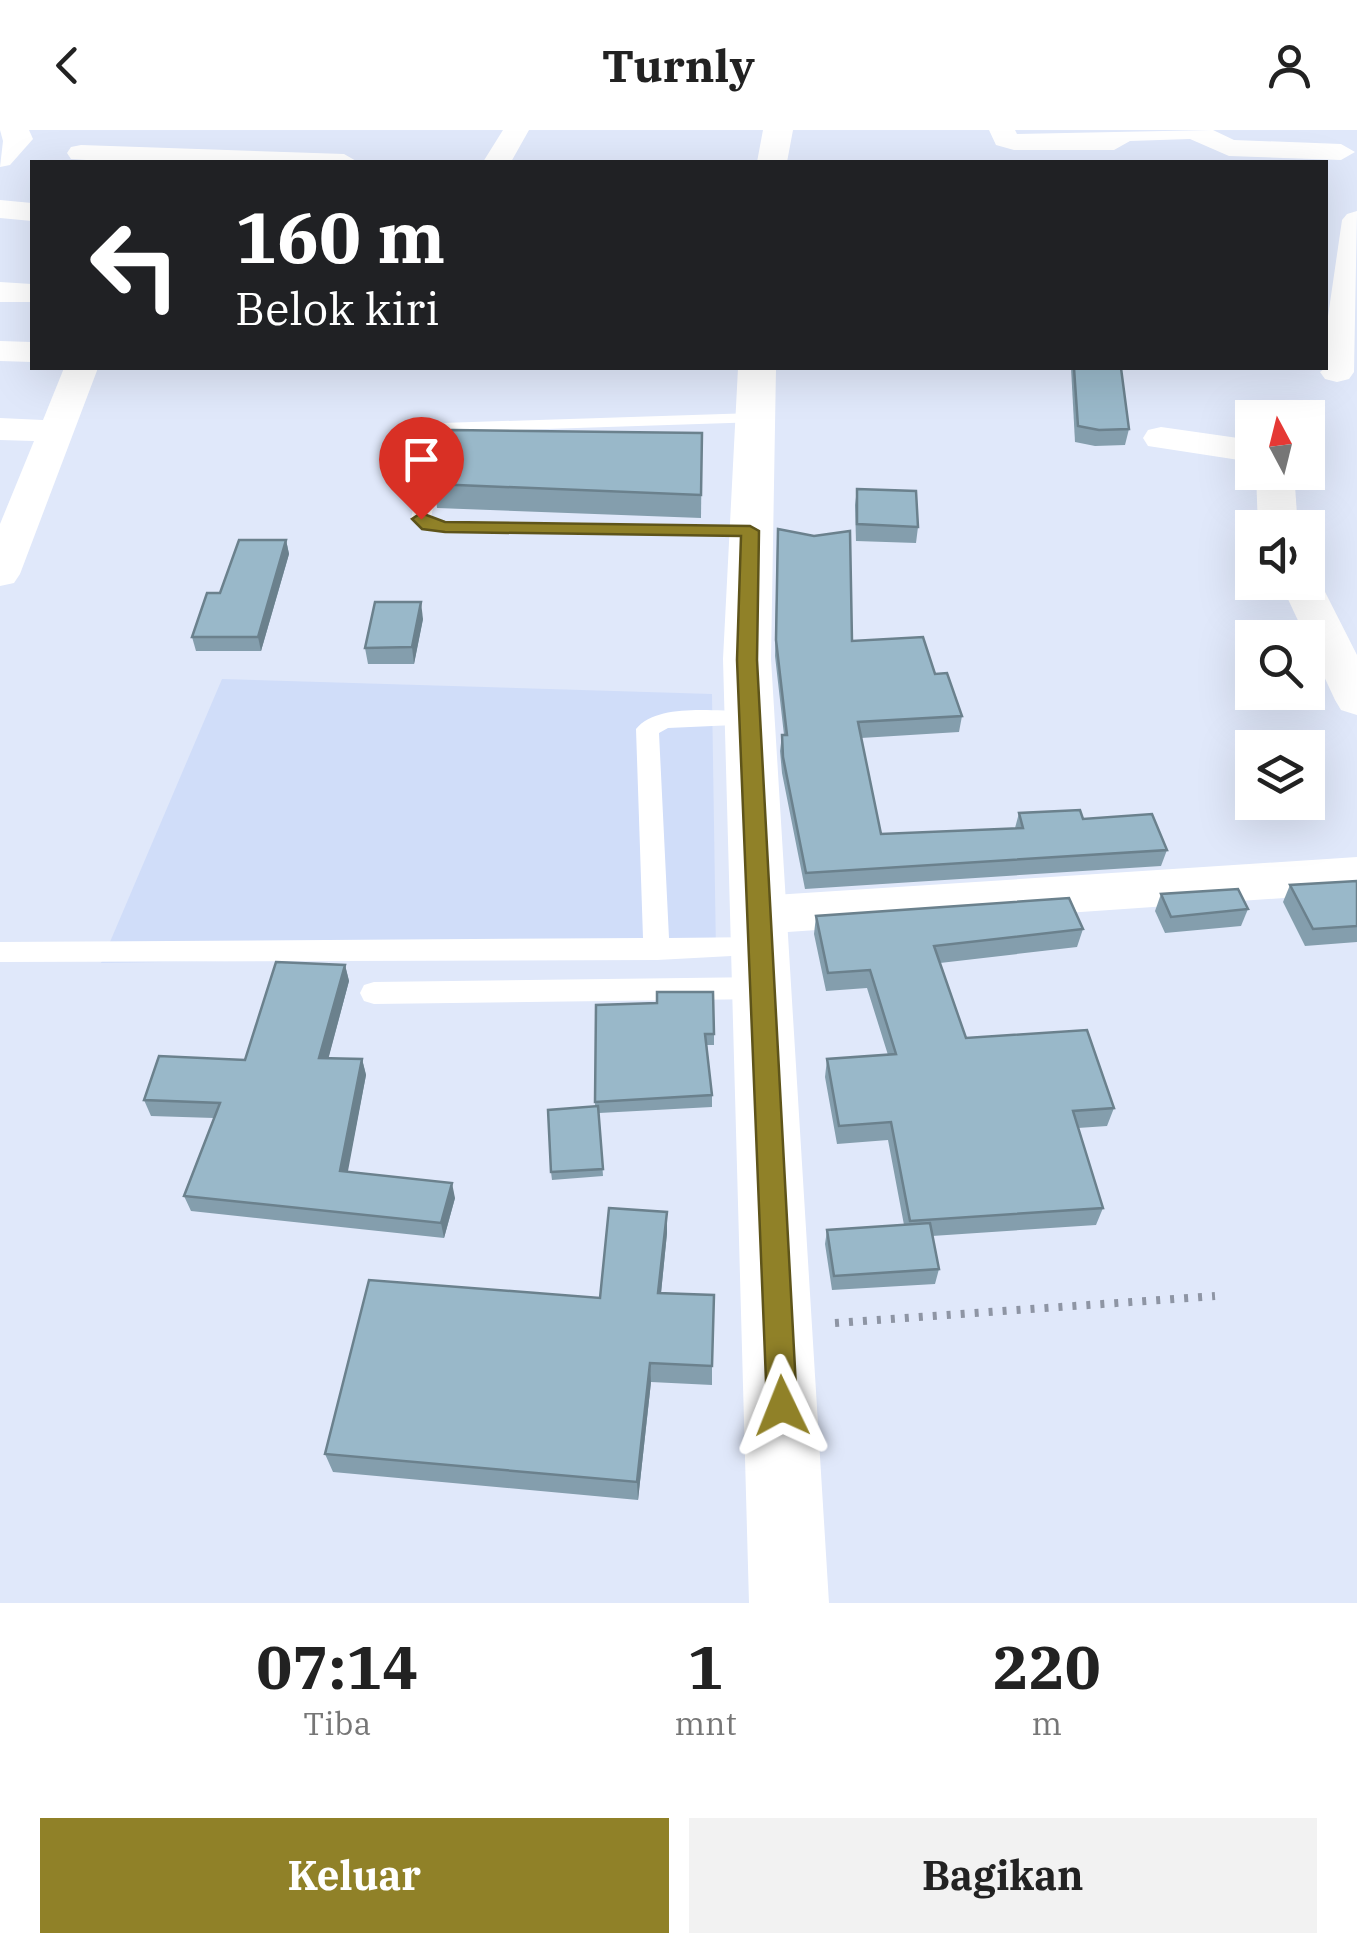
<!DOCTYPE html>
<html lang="id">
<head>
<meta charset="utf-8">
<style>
	:root { --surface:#fff; --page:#f2f2f2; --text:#222; --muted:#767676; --accent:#908128 }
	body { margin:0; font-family:"IBM Plex Serif",serif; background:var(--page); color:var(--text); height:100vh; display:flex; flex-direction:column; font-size:38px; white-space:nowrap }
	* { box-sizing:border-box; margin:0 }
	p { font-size:32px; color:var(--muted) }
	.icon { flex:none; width:55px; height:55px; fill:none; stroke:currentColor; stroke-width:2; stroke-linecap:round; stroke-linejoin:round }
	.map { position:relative; height:1473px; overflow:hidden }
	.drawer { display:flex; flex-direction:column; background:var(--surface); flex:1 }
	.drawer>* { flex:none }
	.banner { position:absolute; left:30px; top:30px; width:1298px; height:210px; border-radius:0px; box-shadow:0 10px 40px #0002; background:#202124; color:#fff; overflow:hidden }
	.needle { width:65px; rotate:353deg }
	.buttons { position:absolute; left:1235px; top:270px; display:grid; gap:20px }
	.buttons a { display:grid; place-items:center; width:90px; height:90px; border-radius:0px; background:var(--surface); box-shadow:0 10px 40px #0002; font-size:50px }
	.pin { position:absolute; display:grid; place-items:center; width:85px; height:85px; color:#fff; margin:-102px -42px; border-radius:50% 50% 50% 0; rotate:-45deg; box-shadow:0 0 10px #0007 }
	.pin .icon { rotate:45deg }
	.me { position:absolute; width:110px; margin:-55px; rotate:358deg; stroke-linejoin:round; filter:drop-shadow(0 0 8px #0008) }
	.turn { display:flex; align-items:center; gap:35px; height:210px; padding:0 40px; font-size:45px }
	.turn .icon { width:130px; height:130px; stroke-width:2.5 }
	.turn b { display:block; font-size:70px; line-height:85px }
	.eta { display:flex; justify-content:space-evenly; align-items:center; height:170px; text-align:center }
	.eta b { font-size:60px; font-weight:800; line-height:70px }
	.cta { display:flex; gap:20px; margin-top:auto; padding:20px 40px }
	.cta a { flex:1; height:115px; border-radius:0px; background:var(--accent); color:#fff; font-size:40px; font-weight:800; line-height:115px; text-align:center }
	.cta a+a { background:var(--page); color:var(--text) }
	header { display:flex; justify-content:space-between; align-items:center; height:130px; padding:0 40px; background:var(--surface); font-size:45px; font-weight:800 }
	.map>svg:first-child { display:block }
</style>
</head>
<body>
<header><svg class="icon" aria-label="back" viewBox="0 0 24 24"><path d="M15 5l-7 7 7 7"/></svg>Turnly<svg class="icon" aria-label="person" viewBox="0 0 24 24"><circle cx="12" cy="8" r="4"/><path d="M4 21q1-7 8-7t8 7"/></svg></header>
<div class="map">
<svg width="1357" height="1473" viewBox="0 0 1357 1473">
	<rect width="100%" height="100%" fill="#e0e8fa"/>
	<path fill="#d0ddf9" d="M222,549L712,564L716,823L101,833Z"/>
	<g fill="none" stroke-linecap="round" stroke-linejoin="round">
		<path stroke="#8e95a4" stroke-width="8" stroke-dasharray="4 10" stroke-linecap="butt" d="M835,1193L1215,1166"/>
		<g fill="#fff" fill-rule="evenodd">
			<path d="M754,283L763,288L760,292L452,302L447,306L431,388L445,391L750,395L760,401L757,405L445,403L421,399L411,389L429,303L442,293Z"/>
			<path d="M749,581L760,589L757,594L668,598L659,603L669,808L762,807L771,810L775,817L771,824L657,830L0,832V812L643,808L636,599C658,572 717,582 749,581Z"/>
			<path d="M764,847L774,851L777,858L774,865L764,869L374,874L364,871L360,863L364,855L374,852Z"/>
		</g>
		<g fill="#fff" fill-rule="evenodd">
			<path d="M0,0H29L33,9L10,35L0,37L3,11Z"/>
			<path d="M503,0H529L511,32H483Z"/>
			<path d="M989,0H1015L1017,4L1213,0L1234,10L1341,14L1355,22L1341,30L1229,26L1190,9L1130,11L1114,20H1014L996,15Z"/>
			<path d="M81,15L344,24L358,32H118L71,29L67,23L71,17Z"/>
			<path d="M0,70L32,73V91L0,88Z"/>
			<path d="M1357,81L1354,242L1349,249L1337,252L1325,249L1320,242L1325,238V207L1342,90L1347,84Z"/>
			<path d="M0,152L32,154V172H0Z"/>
			<path d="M0,211L32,212V232L0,231Z"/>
			<path d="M64,238H98L20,444L14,453L0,456V394L34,311L0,310V288L43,290Z"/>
			<path d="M1161,297L1252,310V332L1148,316L1143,308L1148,300Z"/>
			<path d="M1256,342H1294L1298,398H1258Z"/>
			<path d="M1308,442L1314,443L1320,452L1357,525V585L1341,580L1335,570L1280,452H1308Z"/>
			<path d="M1357,727V763L760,804L742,799L734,785L742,771L760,766Z"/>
		</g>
		<g fill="#fff" fill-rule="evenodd">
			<path d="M763,0H793L787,32H757Z"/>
			<path d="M738,238H776L771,529L829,1473H749L723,529Z"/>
		</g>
	</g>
	<g fill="#849ead">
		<path d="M1071,238H1121L1129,299L1125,315L1095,316L1075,312Z"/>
		<path d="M702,303L701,388L437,378L434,354Z"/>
		<path d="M857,359L918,397L916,413L856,411L855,375Z"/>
		<path d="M286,410L289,424L261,521H196L192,507L220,463Z"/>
		<path d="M777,414L852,511L935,544L962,586L959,602L861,608L881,704L1015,698L1019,683L1083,689L1167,720L1161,736L805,759L782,643L780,621L782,605H784L775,526Z"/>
		<path d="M423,489L414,534H368L365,518Z"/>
		<path d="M1357,751V812L1305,816L1283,772L1290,755Z"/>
		<path d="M1161,764L1248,779L1241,796L1165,803L1155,781Z"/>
		<path d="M816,786L1083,799L1077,817L940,833L966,908L1114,978L1107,996L1078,998L1103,1078L1096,1095L932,1106L939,1139L935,1154L832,1160L825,1114L827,1100L904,1095L888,1010L837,1014L825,947L827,929L888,925L867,858L826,861L814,804Z"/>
		<path d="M345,835L349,851L328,929H362L366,945L347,1042L455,1068L444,1108L191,1081L184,1066L214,988L151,986L144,970L245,930Z"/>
		<path d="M596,875L714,904V915H707L712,965V977L599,983L603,1046L552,1050L551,1042L595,977Z"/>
		<path d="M667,1082V1103L661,1163L712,1236V1255L651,1252L638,1370L333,1342L325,1324L600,1168Z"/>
	</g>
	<g fill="#6b818d">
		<path d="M286,410L289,424L261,521L258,507Z"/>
		<path d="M421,472L423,489L414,534L412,517Z"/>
		<path d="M345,835L349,851L324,945L319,928Z"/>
		<path d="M362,929L366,945L345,1057L340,1041Z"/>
		<path d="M452,1053L455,1068L444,1108L441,1093Z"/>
		<path d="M667,1082V1103L659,1183L658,1163Z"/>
		<path d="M650,1233L651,1252L638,1370L637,1352Z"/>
	</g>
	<g fill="#99b8c9" stroke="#6b818d" stroke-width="2.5">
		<path d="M1074,238H1121L1129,299L1099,300L1078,296Z"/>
		<path d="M452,300L702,303L701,365L434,354Z"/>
		<path d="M857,359L916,361L918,397L857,394Z"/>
		<path d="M778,399L814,406L850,401L852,511L923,507L935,544L947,543L962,586L858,592L881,704L1023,698L1019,683L1080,680L1083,689L1152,684L1167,720L806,743L783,627L782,605H787L776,510Z"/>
		<path d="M239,410H286L258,507H192L207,463H220Z"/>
		<path d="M375,472H421L412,517L365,518Z"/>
		<path d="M1357,751V796L1313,799L1290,755Z"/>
		<path d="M1238,759L1248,779L1171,787L1161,764Z"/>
		<path d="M1069,768L1083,799L934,816L966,908L1087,900L1114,978L1073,981L1103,1078L910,1091L891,992L839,996L827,929L896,924L870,840L828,843L816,786Z"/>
		<path d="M276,832L345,835L319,928L362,929L340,1041L452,1053L441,1093L184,1066L220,973L144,970L159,926L245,930Z"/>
		<path d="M657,862H713L714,904H705L712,965L595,972L596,875L657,873Z"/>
		<path d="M598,976L603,1039L551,1042L548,980Z"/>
		<path d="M609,1078L667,1082L658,1163L714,1165L712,1236L650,1233L637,1352L325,1324L369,1150L600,1168Z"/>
		<path d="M930,1093L939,1139L834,1146L827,1100Z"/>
	</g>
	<path fill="#908128" stroke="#5e541a" stroke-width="2.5" d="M421,383L445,392L750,396L759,401L757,530L797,1276L793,1287L782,1291L771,1287L767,1276L737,530L741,406L445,402L422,399L412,389Z"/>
</svg>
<div class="buttons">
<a><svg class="needle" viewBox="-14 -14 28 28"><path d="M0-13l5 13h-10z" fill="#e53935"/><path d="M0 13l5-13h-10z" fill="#767676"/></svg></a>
<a><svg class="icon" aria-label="sound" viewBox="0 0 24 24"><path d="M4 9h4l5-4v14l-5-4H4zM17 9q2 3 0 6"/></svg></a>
<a><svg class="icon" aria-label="search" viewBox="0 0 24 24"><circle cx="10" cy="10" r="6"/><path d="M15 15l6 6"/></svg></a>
<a><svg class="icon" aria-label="layers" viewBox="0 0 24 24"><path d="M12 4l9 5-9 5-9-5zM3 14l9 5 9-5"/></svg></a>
</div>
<div class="pin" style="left:421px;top:389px;background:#d93025"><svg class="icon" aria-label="arrive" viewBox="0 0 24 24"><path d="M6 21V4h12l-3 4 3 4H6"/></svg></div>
<svg class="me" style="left:782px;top:1276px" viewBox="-20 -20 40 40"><path d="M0-17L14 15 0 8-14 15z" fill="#908128" stroke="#fff" stroke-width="4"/></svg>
<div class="banner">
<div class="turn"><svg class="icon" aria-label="left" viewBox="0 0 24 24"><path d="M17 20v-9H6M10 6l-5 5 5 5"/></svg><div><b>160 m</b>Belok kiri</div></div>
</div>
</div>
<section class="drawer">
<div class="eta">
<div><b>07:14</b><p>Tiba</p></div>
<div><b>1</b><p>mnt</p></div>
<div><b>220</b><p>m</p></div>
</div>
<div class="cta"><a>Keluar</a><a>Bagikan</a></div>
</section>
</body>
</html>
